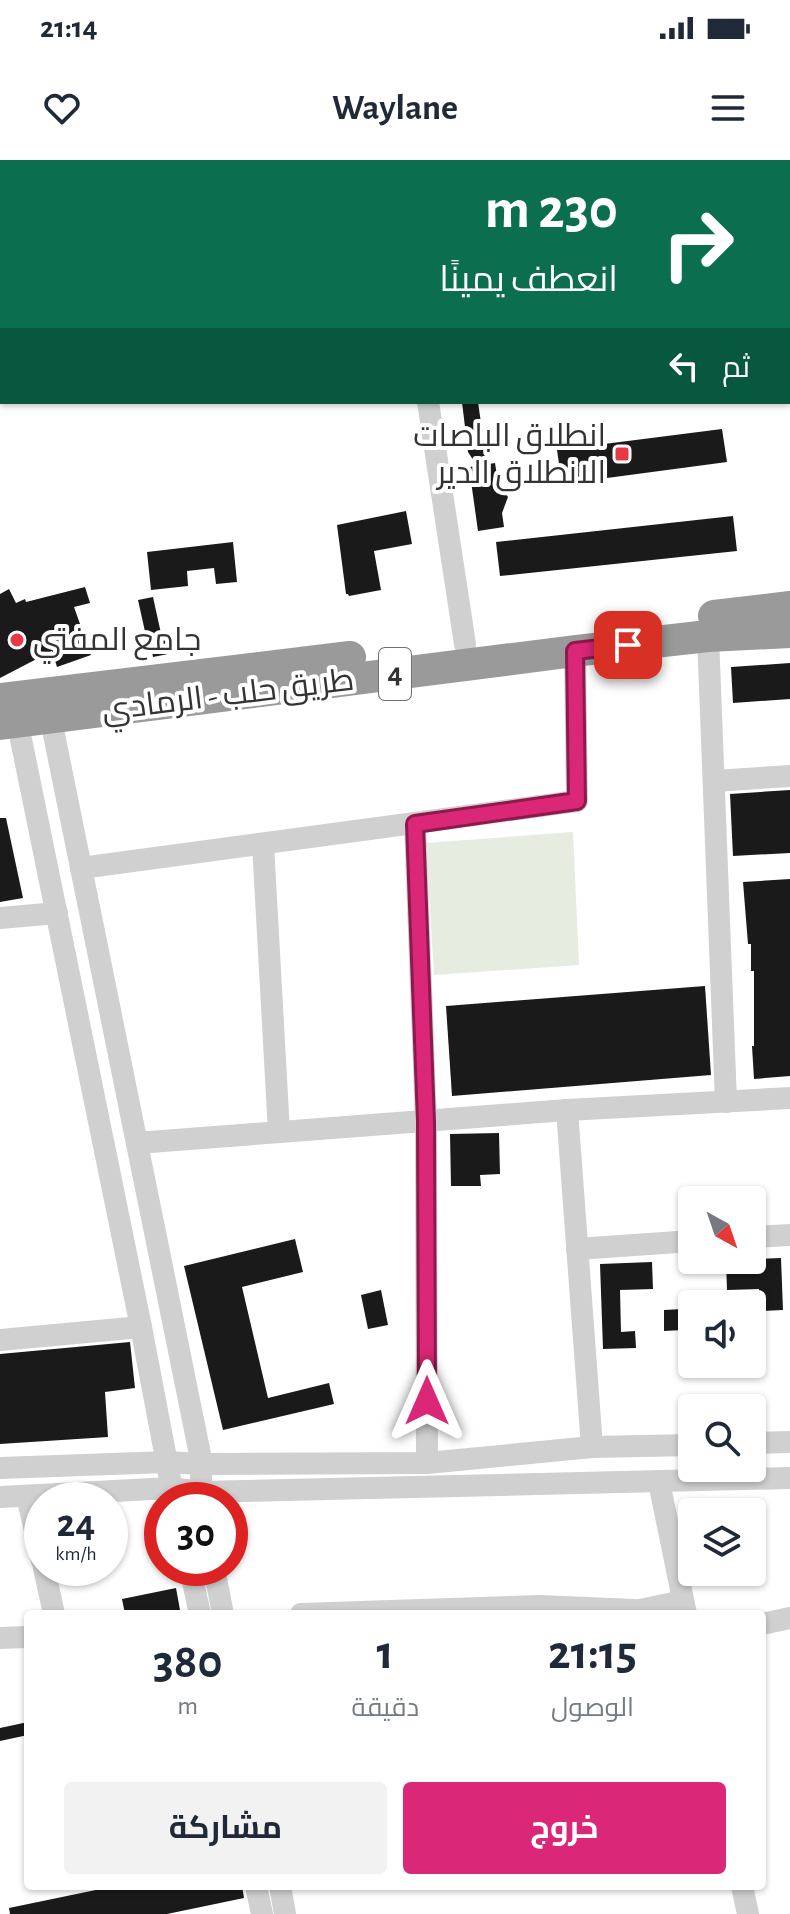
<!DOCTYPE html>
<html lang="ar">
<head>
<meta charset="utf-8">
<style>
	:root { --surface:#fff; --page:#f2f2f3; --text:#1f2937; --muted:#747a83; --accent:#db2777 }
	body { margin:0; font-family:"Alegreya Sans",Cairo,sans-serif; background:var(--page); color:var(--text); direction:rtl; height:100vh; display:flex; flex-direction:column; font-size:30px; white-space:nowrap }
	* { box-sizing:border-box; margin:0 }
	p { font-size:26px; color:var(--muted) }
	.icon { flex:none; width:44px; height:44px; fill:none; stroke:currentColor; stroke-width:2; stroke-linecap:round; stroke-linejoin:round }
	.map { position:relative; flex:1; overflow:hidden; direction:ltr }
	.panel { position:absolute; left:24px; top:1450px; width:742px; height:280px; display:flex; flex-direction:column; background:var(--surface); border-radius:8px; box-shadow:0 2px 6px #0004; direction:rtl }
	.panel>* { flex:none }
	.top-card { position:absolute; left:0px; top:0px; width:790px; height:244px; box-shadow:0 2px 6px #0004; direction:rtl; background:#0b6e4f; color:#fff; overflow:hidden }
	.needle { width:52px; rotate:140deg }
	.fabs { position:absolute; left:678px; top:1026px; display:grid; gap:16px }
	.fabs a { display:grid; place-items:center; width:88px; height:88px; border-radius:8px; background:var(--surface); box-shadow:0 2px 6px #0004; font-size:40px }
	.speed { position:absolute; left:24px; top:1322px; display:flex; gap:16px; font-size:40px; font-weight:700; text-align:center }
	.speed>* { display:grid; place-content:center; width:104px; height:104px; border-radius:50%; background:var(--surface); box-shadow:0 2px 6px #0004; line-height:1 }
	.speed small { font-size:20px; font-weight:400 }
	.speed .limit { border:12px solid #d22; background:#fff; color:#111 }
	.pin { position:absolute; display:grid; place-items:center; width:68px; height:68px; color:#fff; margin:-34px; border-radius:16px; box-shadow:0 4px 12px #0006 }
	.me { position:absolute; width:88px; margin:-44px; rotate:0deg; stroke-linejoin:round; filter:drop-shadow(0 0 6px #0008) }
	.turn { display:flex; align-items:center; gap:28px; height:168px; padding:0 40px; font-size:36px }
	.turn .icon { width:104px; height:104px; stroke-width:2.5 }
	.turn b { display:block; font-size:56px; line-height:68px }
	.then { display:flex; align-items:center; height:76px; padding:0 40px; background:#0003; gap:16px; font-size:30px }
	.eta { display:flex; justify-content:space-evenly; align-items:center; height:136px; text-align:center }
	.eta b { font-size:48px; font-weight:700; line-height:56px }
	.action { display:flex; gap:16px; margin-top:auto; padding:16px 40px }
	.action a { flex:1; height:92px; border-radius:8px; background:var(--accent); color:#fff; font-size:32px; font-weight:700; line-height:92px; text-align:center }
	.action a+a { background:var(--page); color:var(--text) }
	.status { display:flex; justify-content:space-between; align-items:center; height:56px; padding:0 40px; background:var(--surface); direction:ltr }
	.status svg { height:22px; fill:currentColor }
	header { display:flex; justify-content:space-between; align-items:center; height:104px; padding:0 40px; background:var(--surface); font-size:36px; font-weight:700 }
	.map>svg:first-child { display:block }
</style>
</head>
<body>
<div class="status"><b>21:14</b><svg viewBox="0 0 49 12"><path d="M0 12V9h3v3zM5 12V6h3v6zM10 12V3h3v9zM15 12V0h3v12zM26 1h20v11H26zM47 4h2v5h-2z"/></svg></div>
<header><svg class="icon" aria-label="menu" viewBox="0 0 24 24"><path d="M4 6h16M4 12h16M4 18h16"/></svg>Waylane<svg class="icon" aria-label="heart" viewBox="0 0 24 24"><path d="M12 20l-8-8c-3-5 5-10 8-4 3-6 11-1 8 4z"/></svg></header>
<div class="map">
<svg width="790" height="1754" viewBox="0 0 790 1754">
	<rect width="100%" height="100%" fill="#fff"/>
	<g fill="#e6ecdf">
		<path d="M0,0H790V5L788,6V2H2V208L0,209Z"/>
		<path d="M573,672L579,805L434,815L426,683Z"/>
	</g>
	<g fill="#1a1a1a">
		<path d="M462,242H478L484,284L487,288L482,305L495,303L498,322L508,337L502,353L504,367L478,371L469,307L477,306L468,292Z"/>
		<path d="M722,269L727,302L562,324L557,290Z"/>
		<path d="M406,351L412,384L374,391L381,430L349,436L348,434H346L337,365Z"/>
		<path d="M733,356L737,391L500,416L496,382Z"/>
		<path d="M233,382L237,422L216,424L214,408L187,411L188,426L151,430L147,392Z"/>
		<path d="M85,427L90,443L74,447L91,495L57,507L52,491L0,518V434L9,429L16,443L25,439L26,442Z"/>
		<path d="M153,437L162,478L170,477L173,493L153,497L149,475L146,476L138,440Z"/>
		<path d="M790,503V539L733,543L731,507Z"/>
		<path d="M790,630V693L733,696L730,634Z"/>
		<path d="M0,658H6L23,738L0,742Z"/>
		<path d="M790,719V916L754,919L752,886H754V811H751V784H748L743,722Z"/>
		<path d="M705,826L711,915L452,936L446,846Z"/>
		<path d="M499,973L500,1014L480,1015L481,1026H451L450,974Z"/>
		<path d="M295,1079L303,1112L242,1127L268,1238L329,1223L334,1244L223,1270L184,1106Z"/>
		<path d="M781,1098L783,1150L760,1151L759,1129L727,1130L726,1100Z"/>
		<path d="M652,1102L653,1129L620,1130L621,1172L635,1171L636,1188L603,1189L600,1104Z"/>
		<path d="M381,1130L388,1165L368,1169L361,1135Z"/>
		<path d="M682,1149L683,1170L664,1171V1150Z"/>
		<path d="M130,1182L135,1228L105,1232L108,1277L0,1284V1194Z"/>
		<path d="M176,1428L180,1450L161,1454H125L122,1439Z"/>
		<path d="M28,1562V1575L0,1581V1568Z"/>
		<path d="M115,1726H242L244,1738L167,1754H10L9,1748Z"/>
	</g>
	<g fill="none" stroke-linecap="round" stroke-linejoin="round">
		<g stroke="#d0d0d0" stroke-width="22">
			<path d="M567,0L568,2"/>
			<path d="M639,2L640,0"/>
			<path d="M788,24L790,23"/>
			<path d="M428,242L465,484"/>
			<path d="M708,476L726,942"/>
			<path d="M48,545L202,1304L200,1332L202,1340"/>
			<path d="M15,550L141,1167L174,1340"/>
			<path d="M714,621L790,616"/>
			<path d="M415,664L426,962L427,1303"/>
			<path d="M263,684L279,972"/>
			<path d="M81,708L577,641L575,491"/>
			<path d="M0,758L57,753"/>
			<path d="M567,950L592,1287"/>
			<path d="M137,983L567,950L790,938"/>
			<path d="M752,1077L790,1075"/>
			<path d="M577,1089L692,1081"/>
			<path d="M0,1180L141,1167"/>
			<path d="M752,1283L790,1282"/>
			<path d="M0,1308L167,1302L202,1304L427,1303L592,1287L692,1285"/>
			<path d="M659,1322L686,1454"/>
			<path d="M27,1336L42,1401"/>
			<path d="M0,1337L171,1328L200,1332L790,1318"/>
			<path d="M44,1408L54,1454"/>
			<path d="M190,1408L200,1454"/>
			<path d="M214,1408L223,1454"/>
			<path d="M301,1454L541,1446L634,1450"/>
			<path d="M621,1454L683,1441"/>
			<path d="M762,1464L790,1458"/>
			<path d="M0,1478L28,1477"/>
			<path d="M256,1726L262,1754"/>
			<path d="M280,1726L285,1754"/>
			<path d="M742,1726L748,1754"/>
		</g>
		<g stroke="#9a9a9a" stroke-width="32">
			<path d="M714,456L790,447"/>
			<path d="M0,539L350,497"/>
			<path d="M0,564L575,491L708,476L790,472"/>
		</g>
	</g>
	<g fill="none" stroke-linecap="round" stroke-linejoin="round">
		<g stroke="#8e194d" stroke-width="20">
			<path id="route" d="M427,1241L426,962L415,664L577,641L575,491L628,485"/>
		</g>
		<use href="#route" stroke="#db2777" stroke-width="14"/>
	</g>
	<g fill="#e63946" stroke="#fff" stroke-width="3">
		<rect x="614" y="286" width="16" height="16" rx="4"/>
		<circle cx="17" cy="480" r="8"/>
	</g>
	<g text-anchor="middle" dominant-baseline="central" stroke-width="8" stroke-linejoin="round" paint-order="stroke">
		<rect fill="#fff" stroke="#707070" stroke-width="2" x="379" y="488" width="32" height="52" rx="6"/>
		<g font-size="30" font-weight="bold" fill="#333">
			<text x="395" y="514">4</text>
		</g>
		<g font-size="32" fill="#333" stroke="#fff" text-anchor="end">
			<text x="606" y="276">انطلاق الباصات<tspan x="606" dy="37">الانطلاق الدير</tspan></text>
			<text x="33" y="480" text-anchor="start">جامع المفتي</text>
		</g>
		<g font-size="32" fill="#333" stroke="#fff">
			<text transform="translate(228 535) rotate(-7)">طريق حلب - الرمادي</text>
		</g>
	</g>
</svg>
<div class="fabs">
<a><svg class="needle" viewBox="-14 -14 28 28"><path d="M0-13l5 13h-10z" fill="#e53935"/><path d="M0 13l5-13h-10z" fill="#747a83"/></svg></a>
<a><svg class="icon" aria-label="sound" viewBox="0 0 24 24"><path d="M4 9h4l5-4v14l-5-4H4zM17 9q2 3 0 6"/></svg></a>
<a><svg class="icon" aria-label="search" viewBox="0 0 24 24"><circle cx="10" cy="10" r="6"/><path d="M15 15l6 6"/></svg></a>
<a><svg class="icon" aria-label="layers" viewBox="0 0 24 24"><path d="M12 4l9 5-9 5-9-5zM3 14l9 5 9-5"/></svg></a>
</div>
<div class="speed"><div>24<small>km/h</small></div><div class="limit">30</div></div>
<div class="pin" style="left:628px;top:485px;background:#d93025"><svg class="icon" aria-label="arrive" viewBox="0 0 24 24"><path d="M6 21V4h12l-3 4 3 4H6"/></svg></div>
<svg class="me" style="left:427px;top:1241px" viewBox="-20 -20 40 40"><path d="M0-17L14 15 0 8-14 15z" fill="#db2777" stroke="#fff" stroke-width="4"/></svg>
<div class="top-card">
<div class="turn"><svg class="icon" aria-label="right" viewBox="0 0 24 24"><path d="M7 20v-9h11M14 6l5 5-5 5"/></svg><div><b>230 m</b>انعطف يمينًا</div></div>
<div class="then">ثم<svg class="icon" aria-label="left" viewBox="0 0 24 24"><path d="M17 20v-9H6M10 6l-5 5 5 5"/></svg></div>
</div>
<section class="panel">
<div class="eta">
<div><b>21:15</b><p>الوصول</p></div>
<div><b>1</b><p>دقيقة</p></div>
<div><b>380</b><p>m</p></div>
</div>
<div class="action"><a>خروج</a><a>مشاركة</a></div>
</section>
</div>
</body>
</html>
